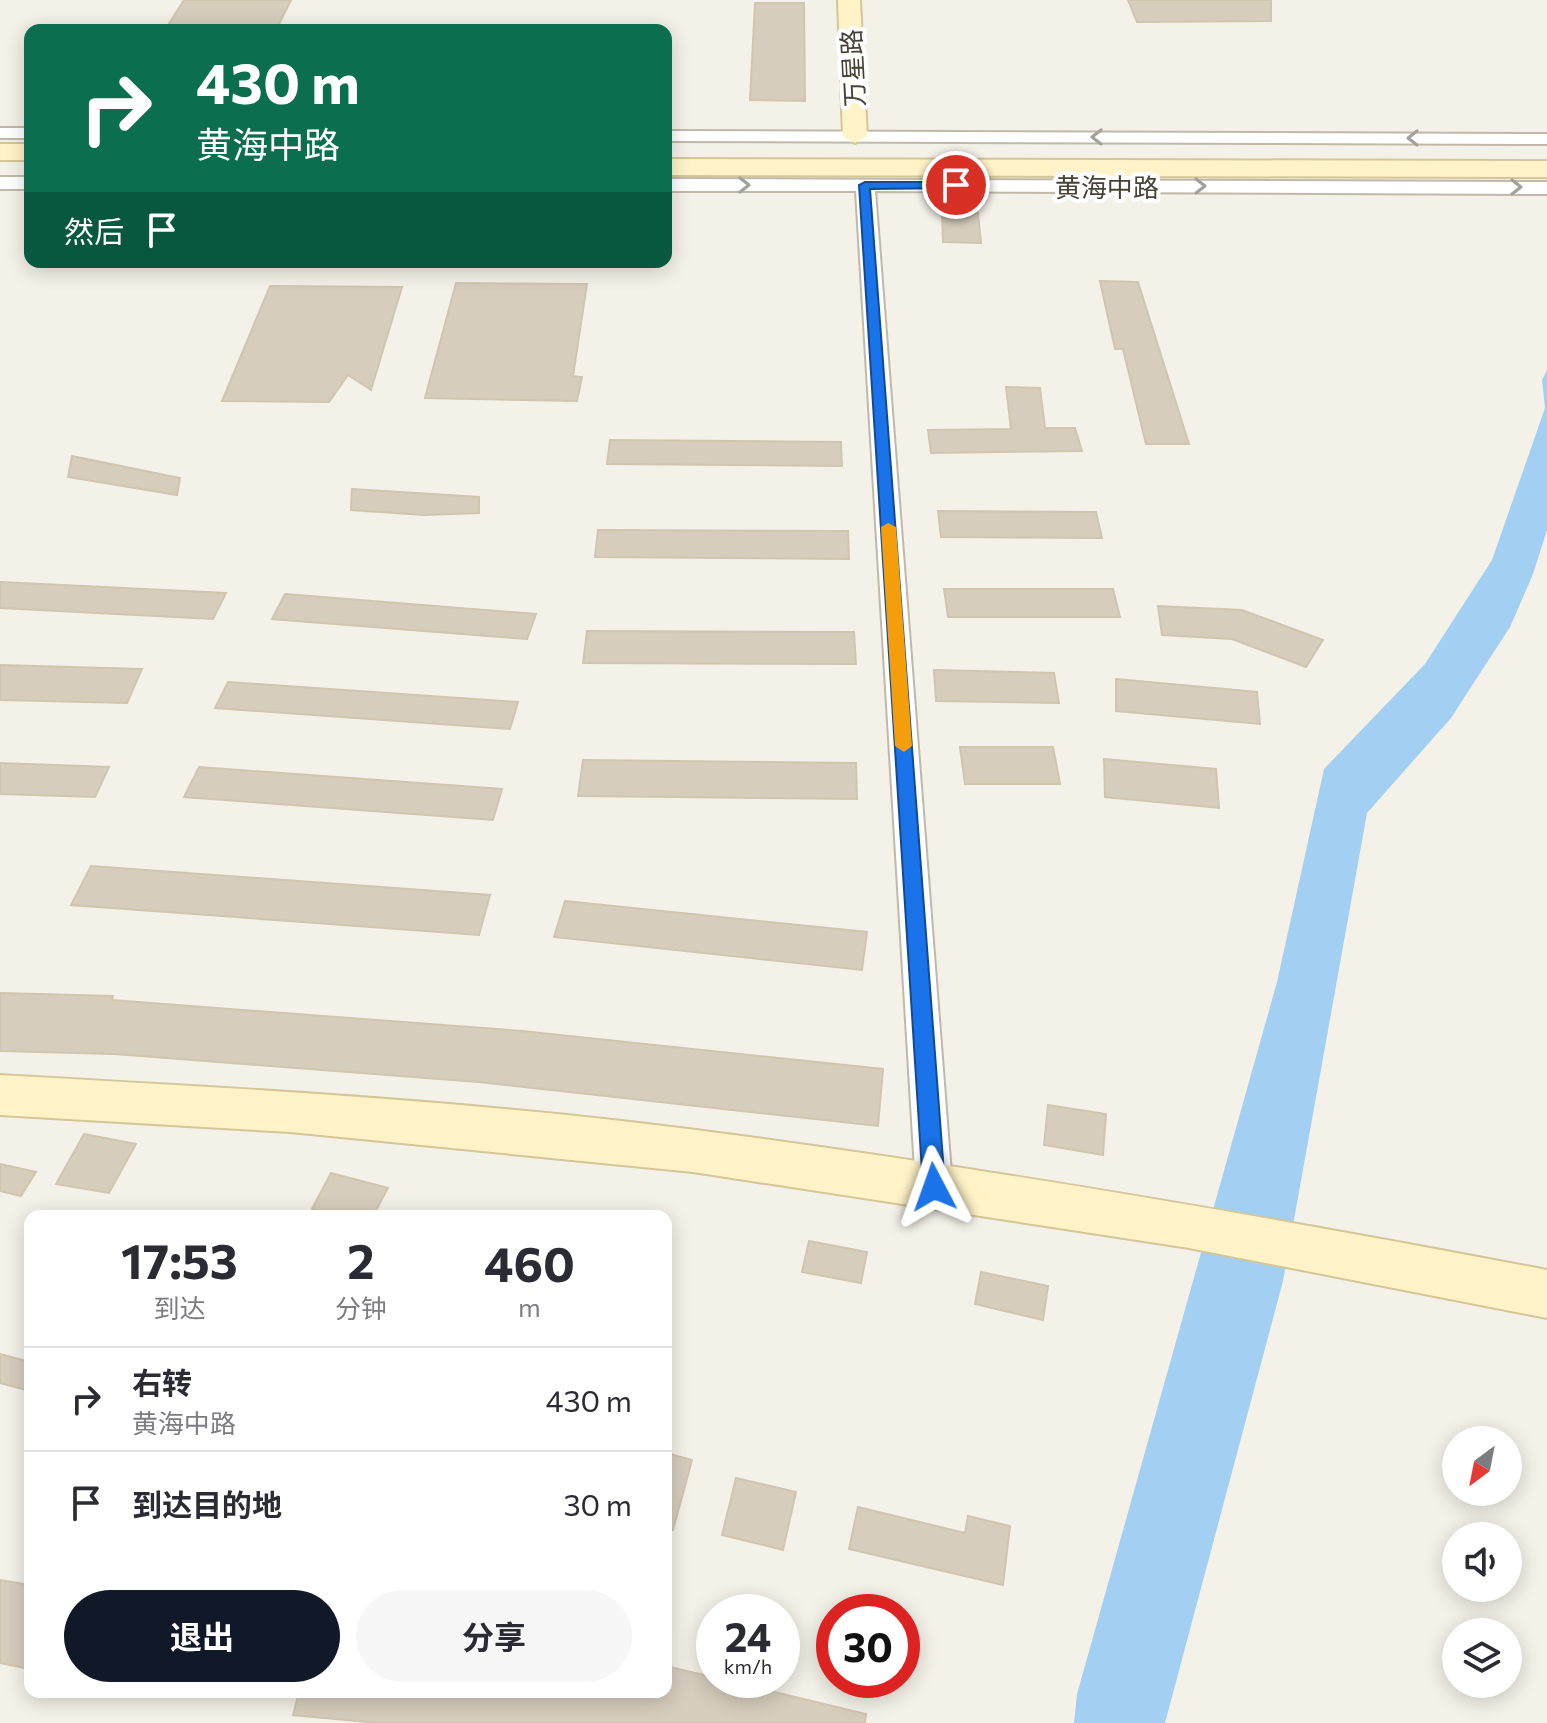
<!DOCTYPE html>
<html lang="zh">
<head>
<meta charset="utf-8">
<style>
	:root { --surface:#fff; --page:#f7f7f7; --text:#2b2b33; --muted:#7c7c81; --line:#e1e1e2; --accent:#111827 }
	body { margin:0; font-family:Commissioner,"Noto Sans SC",sans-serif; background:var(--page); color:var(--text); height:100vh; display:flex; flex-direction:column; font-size:30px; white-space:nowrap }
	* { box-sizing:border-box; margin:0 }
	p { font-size:26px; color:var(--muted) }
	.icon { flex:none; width:44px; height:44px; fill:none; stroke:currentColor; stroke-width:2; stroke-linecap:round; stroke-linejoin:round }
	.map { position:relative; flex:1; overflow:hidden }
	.details { position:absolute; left:24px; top:1210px; width:648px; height:488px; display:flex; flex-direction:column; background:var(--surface); border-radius:16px; box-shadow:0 4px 20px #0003 }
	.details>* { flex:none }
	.top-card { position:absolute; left:24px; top:24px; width:648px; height:244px; border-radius:16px; box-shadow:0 4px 20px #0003; background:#0b6e4f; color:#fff; overflow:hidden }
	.needle { width:52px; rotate:212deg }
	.controls { position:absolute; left:1442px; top:1426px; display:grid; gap:16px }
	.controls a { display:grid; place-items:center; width:80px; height:80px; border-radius:50%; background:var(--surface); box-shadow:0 4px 20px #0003; font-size:40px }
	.speed { position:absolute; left:696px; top:1594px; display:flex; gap:16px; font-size:40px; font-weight:700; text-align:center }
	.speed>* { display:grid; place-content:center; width:104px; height:104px; border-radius:50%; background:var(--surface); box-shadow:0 4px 20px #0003; line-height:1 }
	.speed small { font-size:20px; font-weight:400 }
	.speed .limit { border:12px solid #d22; background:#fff; color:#111 }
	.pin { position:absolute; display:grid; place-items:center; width:68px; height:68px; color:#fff; margin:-34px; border:4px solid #fff; border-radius:50%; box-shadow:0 2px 8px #0007 }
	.me { position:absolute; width:88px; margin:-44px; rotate:356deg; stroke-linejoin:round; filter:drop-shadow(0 0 6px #0008) }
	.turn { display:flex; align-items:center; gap:28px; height:168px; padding:0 40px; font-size:36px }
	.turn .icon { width:104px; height:104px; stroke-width:2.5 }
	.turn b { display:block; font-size:56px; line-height:68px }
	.then { display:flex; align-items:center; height:76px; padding:0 40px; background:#0003; gap:16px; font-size:30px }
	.eta { display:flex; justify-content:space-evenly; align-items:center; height:136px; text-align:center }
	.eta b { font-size:48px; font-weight:700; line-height:56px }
	.primary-button { display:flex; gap:16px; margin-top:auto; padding:16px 40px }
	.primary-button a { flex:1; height:92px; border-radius:48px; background:var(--accent); color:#fff; font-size:32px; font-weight:700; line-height:92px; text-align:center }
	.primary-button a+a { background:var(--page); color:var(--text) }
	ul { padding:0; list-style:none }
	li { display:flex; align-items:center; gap:24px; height:104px; padding:0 40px; border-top:2px solid var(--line) }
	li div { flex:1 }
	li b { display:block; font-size:30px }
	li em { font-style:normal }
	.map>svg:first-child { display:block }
</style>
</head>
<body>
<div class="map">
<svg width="1547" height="1723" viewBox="0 0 1547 1723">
	<rect width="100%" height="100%" fill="#f4f1e8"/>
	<path fill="#a3d0f2" d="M1547,370V530L1533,574L1510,627L1451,718L1367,813L1283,1281L1165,1723H1074L1077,1694L1277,982L1324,769L1425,664L1492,560L1545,408L1542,380Z"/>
	<g fill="#d6cdbd" stroke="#d1c5b0" stroke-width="2">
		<path d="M184,0H291L276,30H165Z"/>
		<path d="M1128,0H1271V21L1137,22Z"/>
		<path d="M755,3H804L805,101L750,100Z"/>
		<path d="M942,212L978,213L981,243L943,242Z"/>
		<path d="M1100,281L1138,282L1189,444H1146L1123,349H1115Z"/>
		<path d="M456,283L587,284L573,376L582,377L577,401L425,398Z"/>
		<path d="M270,286L402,287L371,390L348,375L329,402L222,401Z"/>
		<path d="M1006,387L1040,388L1045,428H1075L1082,451L931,453L928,430L1011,429Z"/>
		<path d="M610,440L841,442L842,466L607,464Z"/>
		<path d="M72,456L180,478L177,495L68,477Z"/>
		<path d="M352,489L479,497V513L424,515L351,510Z"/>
		<path d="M938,511L1096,512L1102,538L941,537Z"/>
		<path d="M598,530L848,531L849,559L595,557Z"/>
		<path d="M0,582L226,593L213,619L0,608Z"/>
		<path d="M944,589H1113L1120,617H948Z"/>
		<path d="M285,594L536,614L527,639L272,619Z"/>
		<path d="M1158,606L1242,610L1323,640L1306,667L1232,639L1162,635Z"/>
		<path d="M587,631L854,632L856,664L583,663Z"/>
		<path d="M0,665L142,669L127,703L0,700Z"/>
		<path d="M934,670L1054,673L1059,703L936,701Z"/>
		<path d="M1116,679L1257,692L1260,724L1116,711Z"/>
		<path d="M228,682L518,702L510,729L215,708Z"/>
		<path d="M960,747H1053L1060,784H965Z"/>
		<path d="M1104,759L1216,769L1219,808L1105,797Z"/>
		<path d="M583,760L856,763L857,799L578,796Z"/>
		<path d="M0,763L109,767L95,797L0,794Z"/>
		<path d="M199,767L502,789L493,820L184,797Z"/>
		<path d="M91,866L490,895L479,935L71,905Z"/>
		<path d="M565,901L867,932L862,970L554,937Z"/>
		<path d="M0,993L113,996L112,1000L522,1031L883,1069L878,1126L478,1082L115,1054L0,1051Z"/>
		<path d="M1048,1105L1106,1114L1103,1155L1044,1145Z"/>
		<path d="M84,1134L136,1144L109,1193L56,1184Z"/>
		<path d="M0,1164L36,1172L21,1196L0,1191Z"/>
		<path d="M331,1173L388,1188L373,1216H336L312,1209Z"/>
		<path d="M809,1241L867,1252L861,1283L802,1272Z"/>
		<path d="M981,1272L1048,1286L1043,1320L975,1304Z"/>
		<path d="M0,1354L30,1362V1391L0,1383Z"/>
		<path d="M666,1453L692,1460L673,1530L666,1529Z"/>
		<path d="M736,1478L796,1492L783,1550L722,1535Z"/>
		<path d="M858,1507L965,1533L968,1516L1010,1526L1003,1585L849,1549Z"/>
		<path d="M0,1580L30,1585V1669L0,1663Z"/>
		<path d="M666,1666L866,1714L865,1723H379L293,1715L299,1692H666Z"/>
	</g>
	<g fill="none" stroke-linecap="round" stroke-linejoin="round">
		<g stroke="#c0b9aa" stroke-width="4">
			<g id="street">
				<rect x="0" y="128" width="30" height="10"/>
				<path d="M666,131L1547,134V144L666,141Z"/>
				<rect x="0" y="177" width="30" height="12"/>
				<path d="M666,179L1547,182V194L875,191L952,1187L947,1198L934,1203L921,1198L916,1187L856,191H666Z"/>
			</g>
		</g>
		<g stroke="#d5c697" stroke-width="4">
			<g id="secondary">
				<path d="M838,0H860L867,136L855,143L843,136Z"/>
				<rect x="0" y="144" width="30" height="16"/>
				<path d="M666,159L1547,161V177L666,175Z"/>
				<path d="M0,1075C232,1088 465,1100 696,1130C981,1167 1264,1216 1547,1270V1318L1189,1248L693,1172L290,1132L0,1115Z"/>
			</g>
		</g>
		<use href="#street" fill="#fff" fill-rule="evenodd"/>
		<use href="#secondary" fill="#fff3c7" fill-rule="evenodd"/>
	</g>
	<defs><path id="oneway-chevron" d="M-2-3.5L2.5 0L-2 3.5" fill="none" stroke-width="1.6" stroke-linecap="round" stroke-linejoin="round" transform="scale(2)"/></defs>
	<g stroke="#a4a09a">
		<use href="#oneway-chevron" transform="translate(1097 137) rotate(-180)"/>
		<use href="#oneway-chevron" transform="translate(1413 138) rotate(-180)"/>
		<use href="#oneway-chevron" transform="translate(744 185)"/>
		<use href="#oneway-chevron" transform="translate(1200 186)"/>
		<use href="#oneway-chevron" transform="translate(1516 187)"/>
	</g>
	<path fill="#1a73e8" stroke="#114b97" stroke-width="2" d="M956,182L960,188L870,189L945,1187L942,1194L934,1197L927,1194L923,1187L859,185L865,182Z"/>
	<path fill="#f59e0b" d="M888,523L896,527L912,746L904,752L895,746L881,527Z"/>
	<g text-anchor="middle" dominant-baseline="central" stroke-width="8" stroke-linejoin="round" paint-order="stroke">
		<g font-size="26" fill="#484136" stroke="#fff">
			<text transform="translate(852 68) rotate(-93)">万星路</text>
			<text x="1107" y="186">黄海中路</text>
		</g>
	</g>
</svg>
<div class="controls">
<a><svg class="needle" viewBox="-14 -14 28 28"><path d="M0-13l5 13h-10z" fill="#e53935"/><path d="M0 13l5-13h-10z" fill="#7c7c81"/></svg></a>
<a><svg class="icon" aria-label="sound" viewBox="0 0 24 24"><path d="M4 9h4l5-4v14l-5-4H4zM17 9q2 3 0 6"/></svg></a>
<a><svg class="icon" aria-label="layers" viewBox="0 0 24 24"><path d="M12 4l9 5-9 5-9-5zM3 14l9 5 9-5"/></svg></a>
</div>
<div class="speed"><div>24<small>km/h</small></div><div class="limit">30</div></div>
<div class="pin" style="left:956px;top:185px;background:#d93025"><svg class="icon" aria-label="arrive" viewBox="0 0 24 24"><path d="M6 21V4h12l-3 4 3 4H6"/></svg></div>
<svg class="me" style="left:934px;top:1187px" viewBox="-20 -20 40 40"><path d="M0-17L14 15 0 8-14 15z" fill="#1a73e8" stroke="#fff" stroke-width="4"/></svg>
<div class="top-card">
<div class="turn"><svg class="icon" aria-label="right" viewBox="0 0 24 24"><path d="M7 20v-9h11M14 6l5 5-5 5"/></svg><div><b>430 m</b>黄海中路</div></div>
<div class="then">然后<svg class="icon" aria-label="arrive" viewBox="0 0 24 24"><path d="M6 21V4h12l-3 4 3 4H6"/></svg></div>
</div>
<section class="details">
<div class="eta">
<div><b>17:53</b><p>到达</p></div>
<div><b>2</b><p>分钟</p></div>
<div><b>460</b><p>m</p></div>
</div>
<ul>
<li><svg class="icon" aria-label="right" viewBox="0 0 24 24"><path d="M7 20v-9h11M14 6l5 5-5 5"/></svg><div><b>右转</b><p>黄海中路</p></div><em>430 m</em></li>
<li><svg class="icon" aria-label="arrive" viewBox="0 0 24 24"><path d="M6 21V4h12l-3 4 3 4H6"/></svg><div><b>到达目的地</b></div><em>30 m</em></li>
</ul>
<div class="primary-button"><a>退出</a><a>分享</a></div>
</section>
</div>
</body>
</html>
